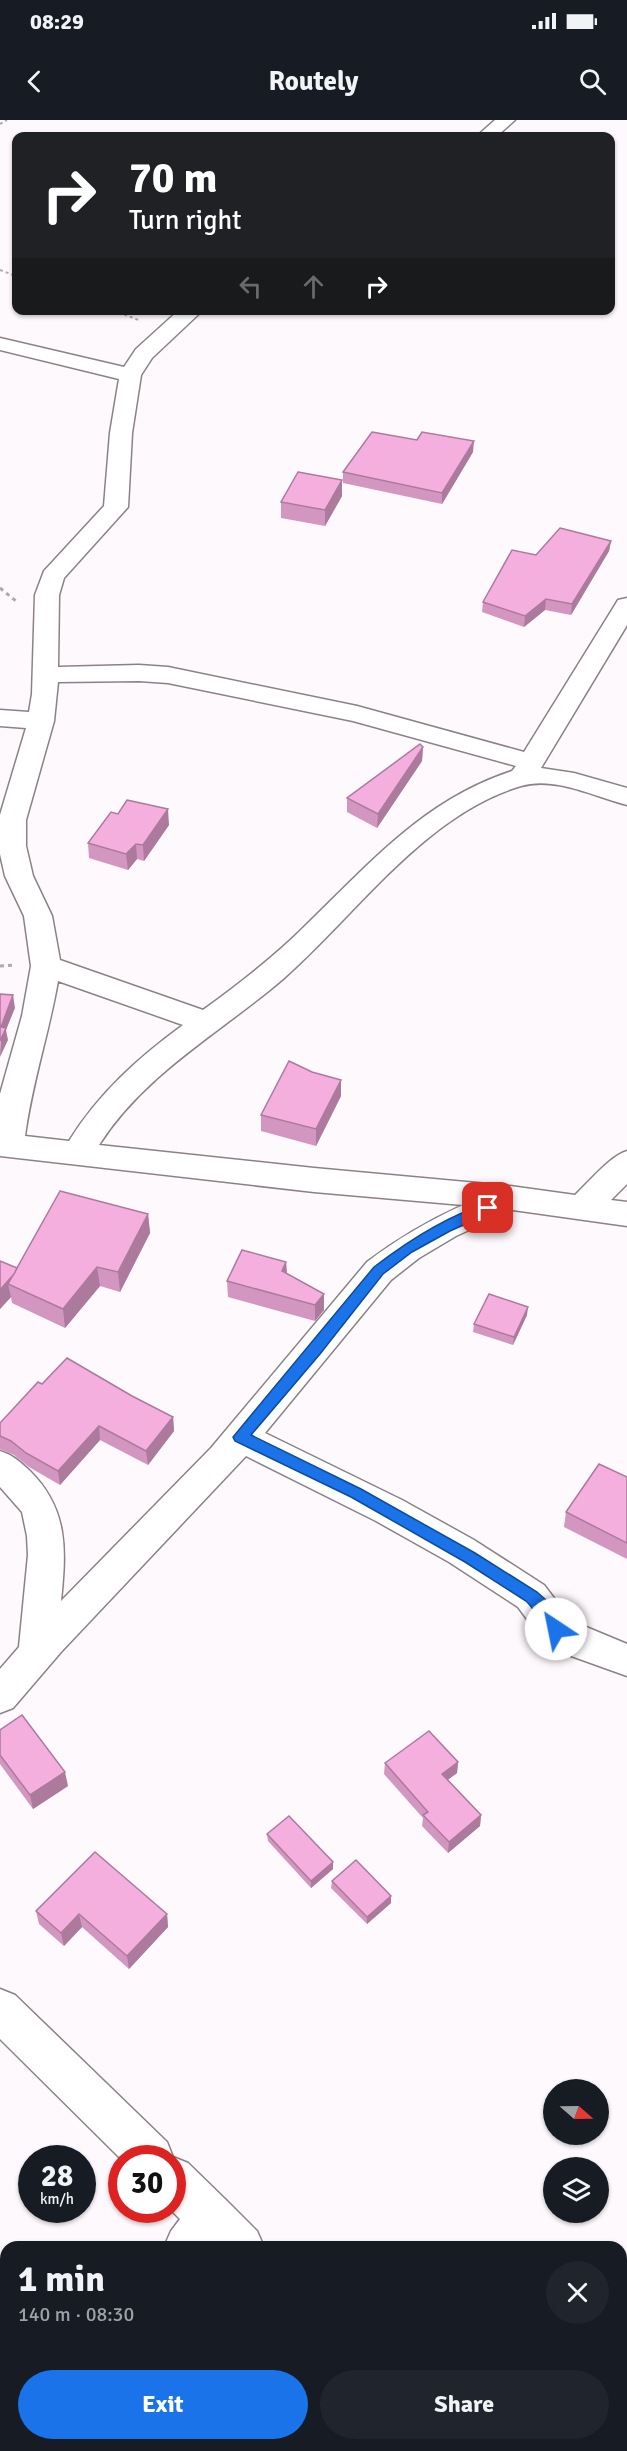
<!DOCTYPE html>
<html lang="en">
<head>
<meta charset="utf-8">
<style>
	:root { --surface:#171b24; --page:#20242c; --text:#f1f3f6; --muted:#9ea1a6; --accent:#1a73e8 }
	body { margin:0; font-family:Signika,sans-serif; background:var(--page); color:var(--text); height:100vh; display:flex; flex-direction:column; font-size:22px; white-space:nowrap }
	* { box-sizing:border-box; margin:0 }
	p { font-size:20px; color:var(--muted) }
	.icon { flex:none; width:33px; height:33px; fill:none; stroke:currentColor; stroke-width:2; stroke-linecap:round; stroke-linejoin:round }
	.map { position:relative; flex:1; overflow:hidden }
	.panel { position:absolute; left:0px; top:2121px; width:627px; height:210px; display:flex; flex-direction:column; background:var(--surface); border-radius:18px 18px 0 0; box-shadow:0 2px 4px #0004 }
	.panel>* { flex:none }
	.hud { position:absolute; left:12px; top:12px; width:603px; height:183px; border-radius:12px; box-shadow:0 2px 4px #0004; background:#202124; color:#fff; overflow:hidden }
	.needle { width:39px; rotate:110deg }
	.controls { position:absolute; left:543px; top:1959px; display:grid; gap:12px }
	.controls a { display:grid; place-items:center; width:66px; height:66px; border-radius:50%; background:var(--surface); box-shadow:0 2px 4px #0004; font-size:30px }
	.speed { position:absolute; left:18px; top:2025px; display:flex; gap:12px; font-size:30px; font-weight:700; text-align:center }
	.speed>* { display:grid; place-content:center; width:78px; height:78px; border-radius:50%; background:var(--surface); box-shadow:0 2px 4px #0004; line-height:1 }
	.speed small { font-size:15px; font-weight:400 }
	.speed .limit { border:9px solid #d22; background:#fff; color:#111 }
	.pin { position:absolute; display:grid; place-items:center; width:51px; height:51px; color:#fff; margin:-26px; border-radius:12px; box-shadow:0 3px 9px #0006 }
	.me { position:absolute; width:66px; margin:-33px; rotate:326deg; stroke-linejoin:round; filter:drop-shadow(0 0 4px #0008) }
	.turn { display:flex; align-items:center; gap:21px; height:126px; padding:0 18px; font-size:27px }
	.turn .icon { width:78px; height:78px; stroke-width:2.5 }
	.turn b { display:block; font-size:42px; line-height:51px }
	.lanes { display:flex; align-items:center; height:57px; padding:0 18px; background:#0003; justify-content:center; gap:30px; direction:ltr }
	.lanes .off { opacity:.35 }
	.round { display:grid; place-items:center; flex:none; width:63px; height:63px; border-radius:32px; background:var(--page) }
	.head { display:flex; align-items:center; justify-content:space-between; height:102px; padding:0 18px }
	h1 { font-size:36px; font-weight:800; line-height:45px }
	.action { display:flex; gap:12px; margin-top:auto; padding:12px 18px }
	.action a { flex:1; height:69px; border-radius:36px; background:var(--accent); color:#fff; font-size:24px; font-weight:800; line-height:69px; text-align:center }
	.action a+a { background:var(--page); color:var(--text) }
	.status { display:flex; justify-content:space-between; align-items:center; height:42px; padding:0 30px; background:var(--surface); direction:ltr }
	.status svg { height:16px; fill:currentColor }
	header { display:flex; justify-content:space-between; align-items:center; height:78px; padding:0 18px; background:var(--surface); font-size:27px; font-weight:800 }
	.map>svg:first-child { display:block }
</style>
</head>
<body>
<div class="status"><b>08:29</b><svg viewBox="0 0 49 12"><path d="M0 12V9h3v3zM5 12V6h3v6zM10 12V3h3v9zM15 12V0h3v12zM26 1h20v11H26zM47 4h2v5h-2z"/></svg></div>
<header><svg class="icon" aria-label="back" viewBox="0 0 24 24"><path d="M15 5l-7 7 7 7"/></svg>Routely<svg class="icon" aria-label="search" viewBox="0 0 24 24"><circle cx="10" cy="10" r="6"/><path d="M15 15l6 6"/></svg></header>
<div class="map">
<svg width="627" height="2331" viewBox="0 0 627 2331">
	<rect width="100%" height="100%" fill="#fef9fc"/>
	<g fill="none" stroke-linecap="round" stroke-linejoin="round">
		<g stroke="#8b8288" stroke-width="3">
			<g id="minor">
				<path d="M495,0H515L497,16H477Z"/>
				<path d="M179,190H203L152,238L141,255L132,313L128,387L64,458L59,475L58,547L139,545L168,547L357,586L524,632L615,485L618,480L627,478V505L541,648L574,653L627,668V685C595,677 555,656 521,666C424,695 357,794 283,859C220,913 145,953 99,1025L314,1048L510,1066L575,1075C589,1062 610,1036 627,1031V1064L611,1080L627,1082V1106L513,1090L456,1116L419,1138L391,1160L265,1313L402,1380L474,1420L544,1465L567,1495L579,1504L627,1524V1556L560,1532L541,1518L518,1487L449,1442L376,1401L246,1336L61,1532L13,1588L0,1593V1549L19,1527L28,1435L27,1416L22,1392L0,1367V1331C13,1335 20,1342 30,1351C69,1390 66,1431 61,1481L211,1328L367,1142C397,1119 428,1101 463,1085L314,1072L0,1036V974L22,896L31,846L24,796L5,756L0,734V695L26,608L0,606V590L29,592L32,574L35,475L44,451L104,386L110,313L119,259L0,230V218L124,247L136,229ZM139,561L168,563L353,601L516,646L512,651C425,679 370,743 306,805C274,837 239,864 203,890L60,840L52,796L33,756L26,726V700L54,601L58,562ZM58,861L183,905C138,938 99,973 69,1021L25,1016C32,963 49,913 58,861Z"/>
				<path d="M0,1869L15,1875L167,2022L173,2037L188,2043L226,2080L257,2111L264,2127H164L171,2111L180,2099L171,2090L172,2038L122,2040L0,1919Z"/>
				<path d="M8,2325H57L54,2331H5Z"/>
				<path d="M418,2325H469L472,2331H421Z"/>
			</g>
		</g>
		<g stroke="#aeaaad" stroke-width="2" stroke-dasharray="3 3" stroke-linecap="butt">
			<path d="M0,4L7,0"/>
			<path d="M0,150L16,156"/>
			<path d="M113,190L141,201"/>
		</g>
		<g stroke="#aeaaad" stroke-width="3" stroke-dasharray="4 4" stroke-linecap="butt">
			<path d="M0,468L16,481"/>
			<path d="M0,846L14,845"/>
		</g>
		<use href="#minor" fill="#fff" fill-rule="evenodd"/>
	</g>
	<g fill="#d396c0">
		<path d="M473,332L442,384L343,363V352Z"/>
		<path d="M342,376L325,406L281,398V382Z"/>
		<path d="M611,421L609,431L571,495L545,490L524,507L482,492L483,482L536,435Z"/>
		<path d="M423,627L422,641L377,708L347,692V678Z"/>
		<path d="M169,705L144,741L137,739L128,750L89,738L88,723Z"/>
		<path d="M341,976L316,1026L261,1011V995Z"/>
		<path d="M148,1094L150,1113L120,1172L100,1166L65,1208L12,1183L11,1177L0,1189V1141L17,1148Z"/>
		<path d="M286,1142L287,1153L324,1174V1190L315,1201L228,1177L227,1161Z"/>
		<path d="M527,1195L513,1225L473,1212L474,1204Z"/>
		<path d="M42,1264L132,1276L173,1297L174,1311L148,1345L100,1320L60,1365L29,1347L14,1335L0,1329V1303Z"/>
		<path d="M627,1357V1439L564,1407L566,1392Z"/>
		<path d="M0,1610L68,1666L33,1689L0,1644Z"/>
		<path d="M458,1642L457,1653L447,1660L481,1695L480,1706L448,1733L422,1706L423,1698L384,1654L385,1643Z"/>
		<path d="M267,1714L333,1749L311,1768L268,1721Z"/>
		<path d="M332,1761L391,1776V1783L367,1804L331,1768Z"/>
		<path d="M36,1791L167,1794L168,1807L129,1849L82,1807L64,1826L39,1804Z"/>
	</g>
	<g fill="#ac7a9c">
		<path d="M474,321L473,332L442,384V373Z"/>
		<path d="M342,360V376L325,406V390Z"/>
		<path d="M611,421L609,431L571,495L572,484Z"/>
		<path d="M546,479L545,490L524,507L525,496Z"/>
		<path d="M423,627L422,641L377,708L378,694Z"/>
		<path d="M168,689L169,705L144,741L143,725Z"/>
		<path d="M136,724L137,739L128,750L126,734Z"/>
		<path d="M13,875L15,888L6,910L8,920L0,937L1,907Z"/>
		<path d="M341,960V976L316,1026V1009Z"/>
		<path d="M148,1094L150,1113L120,1172L118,1152Z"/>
		<path d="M286,1142L287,1158L282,1151Z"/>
		<path d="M97,1147L100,1166L65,1208L63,1189Z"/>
		<path d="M18,1149L8,1164L11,1177L0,1189V1170Z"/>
		<path d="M324,1174V1190L315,1201V1185Z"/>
		<path d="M528,1187L527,1195L513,1225L514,1217Z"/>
		<path d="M173,1297L174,1311L148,1345L146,1331Z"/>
		<path d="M99,1306L100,1320L60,1365L58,1351Z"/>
		<path d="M458,1642L457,1653L441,1665L442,1654Z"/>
		<path d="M65,1652L68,1666L33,1689L30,1675Z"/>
		<path d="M481,1695L480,1706L448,1733L449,1722Z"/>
		<path d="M333,1742V1749L311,1768V1761Z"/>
		<path d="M391,1776V1783L367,1804V1797Z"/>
		<path d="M79,1794L82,1807L64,1826L61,1813Z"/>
		<path d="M167,1794L168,1807L129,1849L127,1836Z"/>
	</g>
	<g fill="#f5afdf" stroke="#ac7a9c" stroke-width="1.5">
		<path d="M372,312L417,320L422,312L474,321L442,373L343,352Z"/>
		<path d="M298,352L342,360L325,390L281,382Z"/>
		<path d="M560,408L611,421L572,484L546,479L525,496L483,482L512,430L536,435Z"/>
		<path d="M420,624L423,627L378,694L347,678Z"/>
		<path d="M127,680L168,689L143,725L136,724L126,734L88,723L111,692L118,694Z"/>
		<path d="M0,874L13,875L1,907L6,908L0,921Z"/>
		<path d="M289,941L312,952L341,960L316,1009L261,995Z"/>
		<path d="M60,1071L148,1094L118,1152L97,1147L63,1189L8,1164Z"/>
		<path d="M242,1130L286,1142L282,1151L324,1174L315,1185L227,1161Z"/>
		<path d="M0,1141L17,1148L14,1154L0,1170Z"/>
		<path d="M489,1174L528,1187L514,1217L474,1204Z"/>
		<path d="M67,1238L132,1276L173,1297L146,1331L99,1306L58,1351L26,1333L11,1321L0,1316V1303L38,1262L42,1264Z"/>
		<path d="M599,1344L627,1357V1423L566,1392Z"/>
		<path d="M22,1595L65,1652L30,1675L0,1635V1610Z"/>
		<path d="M429,1611L458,1642L442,1654L481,1695L449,1722L423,1695L428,1692L385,1643Z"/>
		<path d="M289,1696L333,1742L311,1761L267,1714Z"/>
		<path d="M95,1732L167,1794L127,1836L79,1794L61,1813L36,1791Z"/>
		<path d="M356,1740L391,1776L367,1797L332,1761Z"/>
	</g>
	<path fill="#1a73e8" stroke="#114b97" stroke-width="1.5" d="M488,1083L495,1088L493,1092L450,1111L412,1132L383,1154L320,1234L251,1315L361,1369L475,1433L537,1472L546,1480L564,1509L562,1513C548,1518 537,1491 526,1481L465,1442L351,1377L235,1321L233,1317L374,1147C408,1121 447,1096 488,1083Z"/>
</svg>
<div class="controls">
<a><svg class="needle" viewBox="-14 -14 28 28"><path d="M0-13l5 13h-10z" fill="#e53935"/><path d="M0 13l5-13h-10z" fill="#9ea1a6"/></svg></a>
<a><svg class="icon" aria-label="layers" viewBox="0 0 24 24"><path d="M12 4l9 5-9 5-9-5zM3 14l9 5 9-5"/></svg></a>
</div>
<div class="speed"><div>28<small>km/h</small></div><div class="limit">30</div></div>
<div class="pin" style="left:488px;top:1088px;background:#d93025"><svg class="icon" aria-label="arrive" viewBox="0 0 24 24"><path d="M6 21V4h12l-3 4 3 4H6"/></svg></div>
<svg class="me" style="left:556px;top:1509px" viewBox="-20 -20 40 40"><circle r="19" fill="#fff"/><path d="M0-13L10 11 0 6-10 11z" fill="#1a73e8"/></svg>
<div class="hud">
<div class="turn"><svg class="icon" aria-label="right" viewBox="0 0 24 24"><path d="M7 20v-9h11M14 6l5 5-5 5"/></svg><div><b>70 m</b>Turn right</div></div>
<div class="lanes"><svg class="icon off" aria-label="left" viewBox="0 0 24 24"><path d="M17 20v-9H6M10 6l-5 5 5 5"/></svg><svg class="icon off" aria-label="ahead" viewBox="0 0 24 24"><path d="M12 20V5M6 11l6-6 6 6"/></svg><svg class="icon" aria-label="right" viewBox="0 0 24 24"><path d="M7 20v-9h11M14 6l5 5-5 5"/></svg></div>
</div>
<section class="panel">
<div class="head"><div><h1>1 min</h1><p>140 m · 08:30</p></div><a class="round"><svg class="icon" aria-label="close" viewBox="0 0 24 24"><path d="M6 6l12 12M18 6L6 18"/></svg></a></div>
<div class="action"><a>Exit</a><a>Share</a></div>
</section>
</div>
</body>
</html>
